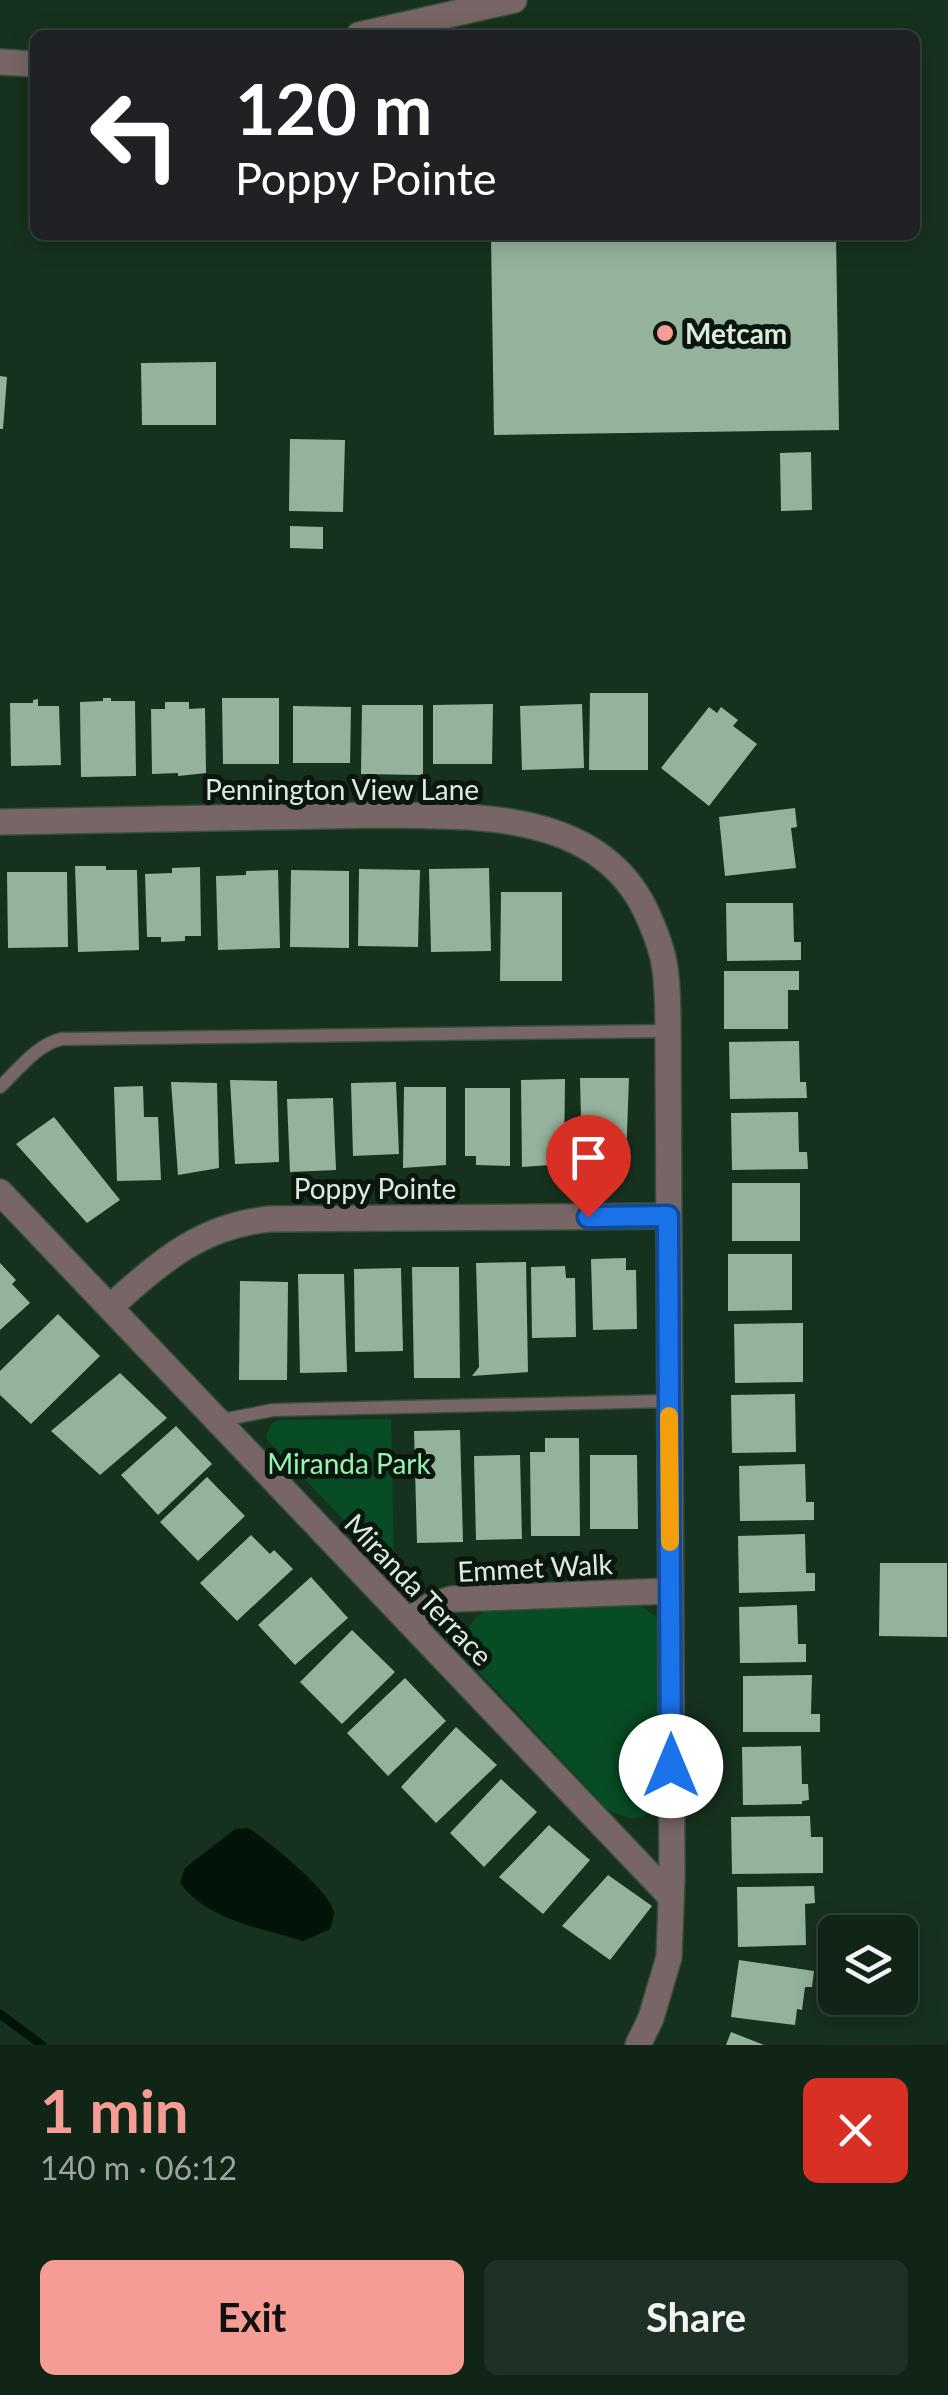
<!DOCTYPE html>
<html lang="en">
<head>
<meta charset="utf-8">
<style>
	:root { --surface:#112517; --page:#1e3124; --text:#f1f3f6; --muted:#9ca5a1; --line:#304236; --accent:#f59c94 }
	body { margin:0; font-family:Lato,sans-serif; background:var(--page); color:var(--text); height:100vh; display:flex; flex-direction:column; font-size:38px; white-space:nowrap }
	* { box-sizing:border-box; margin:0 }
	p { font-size:32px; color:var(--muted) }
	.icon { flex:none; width:55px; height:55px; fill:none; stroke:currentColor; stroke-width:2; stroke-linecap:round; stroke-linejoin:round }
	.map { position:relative; height:2045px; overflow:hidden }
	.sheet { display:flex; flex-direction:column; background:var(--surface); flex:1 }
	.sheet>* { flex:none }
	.banner { position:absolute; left:30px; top:30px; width:890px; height:210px; border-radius:15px; box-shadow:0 5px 25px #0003,0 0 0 2px var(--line); background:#202124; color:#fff; overflow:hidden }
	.fabs { position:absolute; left:818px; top:1915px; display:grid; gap:20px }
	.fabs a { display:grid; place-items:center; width:100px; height:100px; border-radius:15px; background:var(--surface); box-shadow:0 5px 25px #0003,0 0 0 2px var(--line); font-size:50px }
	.pin { position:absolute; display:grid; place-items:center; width:85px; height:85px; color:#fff; margin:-102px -42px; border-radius:50% 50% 50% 0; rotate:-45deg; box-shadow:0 0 10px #0007 }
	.pin .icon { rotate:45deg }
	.me { position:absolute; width:110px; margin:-55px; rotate:0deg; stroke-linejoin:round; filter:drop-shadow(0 0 8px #0008) }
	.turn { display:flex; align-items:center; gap:35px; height:210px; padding:0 40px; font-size:45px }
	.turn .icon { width:130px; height:130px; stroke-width:2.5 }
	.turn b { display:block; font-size:70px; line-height:85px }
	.round { display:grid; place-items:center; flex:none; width:105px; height:105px; border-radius:15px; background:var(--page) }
	.headline { display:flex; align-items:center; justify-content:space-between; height:170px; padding:0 40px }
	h1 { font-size:60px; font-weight:700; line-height:75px; color:var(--accent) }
	.action { display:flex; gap:20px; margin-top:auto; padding:20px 40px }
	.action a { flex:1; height:115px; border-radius:15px; background:var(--accent); color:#111; font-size:40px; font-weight:700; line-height:115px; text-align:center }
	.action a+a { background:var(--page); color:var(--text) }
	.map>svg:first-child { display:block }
</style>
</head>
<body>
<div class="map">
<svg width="948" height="2045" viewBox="0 0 948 2045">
	<rect width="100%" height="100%" fill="#17311f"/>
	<g fill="#084c25">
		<path d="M391,1419L394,1564L384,1562L268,1441L266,1436L273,1422L282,1420Z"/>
		<path d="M625,1603L641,1606L660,1620L662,1801C644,1822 631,1822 607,1809L467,1659C459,1635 471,1615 494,1608Z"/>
	</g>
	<path fill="#021407" d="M248,1828C267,1840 332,1892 334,1913C334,1919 331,1924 330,1929L303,1941C261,1928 207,1920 180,1883L185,1868L235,1829Z"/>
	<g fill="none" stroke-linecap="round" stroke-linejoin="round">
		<path stroke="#021407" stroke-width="9" d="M0,2014L42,2045"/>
	</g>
	<g fill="#95b39c">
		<path d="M491,235H836L839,430L494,435Z"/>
		<path d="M216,362V425H142L141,363Z"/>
		<path d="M0,376L7,377L3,429H0Z"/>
		<path d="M290,439L345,440L343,512L289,511Z"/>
		<path d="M811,452L812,510L781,511L780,453Z"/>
		<path d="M290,526L323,527V549L290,548Z"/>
		<path d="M590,693H648V770H589Z"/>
		<path d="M103,698H111V701H135L136,776L81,777L80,702L103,701Z"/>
		<path d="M222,698H279V764H223Z"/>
		<path d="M38,699V706H59L61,765L11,766L10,703H33V700Z"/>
		<path d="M165,702H189V709L205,708L206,773L178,776V773L152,774L151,709H165Z"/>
		<path d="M493,704L492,764H433V705Z"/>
		<path d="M582,704L584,768L522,770L520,706Z"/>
		<path d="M362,705H423V775L361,774Z"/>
		<path d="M293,706L351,707L350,763H293Z"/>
		<path d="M709,707L717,713L721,707L738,720L733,726L757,744L709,806L661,768Z"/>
		<path d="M795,808L797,827L791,828L796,868L725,876L719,817Z"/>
		<path d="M75,866H106V870H137L139,950L78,952Z"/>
		<path d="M200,867L201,936H185V941L161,942V937H147L145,874L172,873V868Z"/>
		<path d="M489,868L491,951L431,952L429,869Z"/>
		<path d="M359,869L420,870L418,947L358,946Z"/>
		<path d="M278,870L280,948L218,950L216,876L246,875V871Z"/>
		<path d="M291,870L349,871V948L290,947Z"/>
		<path d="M7,872H67L68,947L8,948Z"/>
		<path d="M501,892H562V981H500Z"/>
		<path d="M726,903H793L794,942H801V960L727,961Z"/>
		<path d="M724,971H799V990H788V1029H724Z"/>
		<path d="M799,1041L800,1082H806L807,1098L730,1099L729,1042Z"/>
		<path d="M580,1078H629L626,1160L582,1161Z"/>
		<path d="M565,1079L564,1164L522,1167L521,1080Z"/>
		<path d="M230,1080L277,1081L279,1162L235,1164Z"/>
		<path d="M171,1082L217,1083L219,1168L178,1175Z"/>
		<path d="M396,1082L399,1154L353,1156L351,1083Z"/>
		<path d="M143,1086L144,1117H158L161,1180L117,1181L114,1087Z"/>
		<path d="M404,1087H446V1165L403,1168Z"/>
		<path d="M465,1088H510V1166L476,1165V1156H465Z"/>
		<path d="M333,1098L336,1170L290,1172L287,1099Z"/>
		<path d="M798,1112L799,1152H807L808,1169L732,1170L731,1113Z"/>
		<path d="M54,1117L120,1200L87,1223L16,1144Z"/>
		<rect x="732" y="1183" width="68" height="58"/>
		<path d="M728,1254H792V1310L728,1311Z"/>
		<path d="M626,1258V1270H636L637,1329L593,1330L591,1259Z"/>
		<path d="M526,1262L528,1372L472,1376L479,1367L476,1263Z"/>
		<path d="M0,1263L16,1280L12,1284L30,1303L0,1330Z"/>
		<path d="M565,1266L566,1278H575L576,1337L532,1338L531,1267Z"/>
		<path d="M412,1267H459L460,1378H414Z"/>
		<path d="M401,1268L403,1351L355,1352L354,1269Z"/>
		<path d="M298,1274H344L347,1372L300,1373Z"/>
		<path d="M240,1281L288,1282L287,1380H239Z"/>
		<path d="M58,1314L100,1356L31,1424L0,1395V1371Z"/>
		<path d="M803,1323V1382L735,1383L734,1324Z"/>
		<path d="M120,1373L167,1418L100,1475L51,1431Z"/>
		<path d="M795,1394L796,1452L732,1453L731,1395Z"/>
		<path d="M176,1426L212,1464L158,1515L121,1475Z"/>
		<path d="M460,1430L463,1542L417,1543L414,1431Z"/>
		<path d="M545,1438H579L580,1536H531L530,1452H545Z"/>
		<path d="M520,1455L522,1539L476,1540L474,1456Z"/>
		<path d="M590,1455H637L638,1529H590Z"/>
		<path d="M805,1464L806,1502H814V1520L740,1521L739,1466Z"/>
		<path d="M207,1477L245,1516L198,1561L160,1522Z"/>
		<path d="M805,1534L806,1573H815V1591L739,1593L738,1536Z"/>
		<path d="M251,1535L270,1554L274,1550L293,1569L237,1621L200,1583Z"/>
		<path d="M880,1563H947V1637L879,1636Z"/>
		<path d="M311,1577L348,1618L295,1665L258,1625Z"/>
		<path d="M797,1605L798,1644H806V1662L740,1663L739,1607Z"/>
		<path d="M352,1630L395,1672L342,1724L300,1682Z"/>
		<path d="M812,1675L811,1714H820V1732H743V1676Z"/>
		<path d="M405,1678L446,1721L388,1776L347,1733Z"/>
		<path d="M456,1727L497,1765L436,1823L401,1787Z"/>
		<path d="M801,1746L802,1784H808L809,1800L802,1801V1804L743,1805L742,1747Z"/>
		<path d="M501,1779L537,1812L484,1867L450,1833Z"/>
		<path d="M810,1816L811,1837H823V1873L732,1874L731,1817Z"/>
		<path d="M549,1825L590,1860L543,1914L499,1877Z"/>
		<path d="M608,1875L652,1906L610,1960L562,1926Z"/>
		<path d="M814,1886L815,1903L805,1904L806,1945L738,1947L737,1887Z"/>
		<path d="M739,1960L814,1971L812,1987H805L802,2010L797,2009L795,2025L731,2017Z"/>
		<path d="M731,2032L764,2045H726Z"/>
	</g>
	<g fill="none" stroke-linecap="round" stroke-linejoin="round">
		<g stroke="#374f3e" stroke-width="15">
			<g id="service">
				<path d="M0,1087C18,1070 37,1044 62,1039L668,1031"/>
				<path d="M217,1421L273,1410L669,1401"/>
			</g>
		</g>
		<g stroke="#374f3e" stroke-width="28">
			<g id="minor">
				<path d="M359,35L514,0"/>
				<path d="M0,62L35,64"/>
				<path d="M0,822L379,815C476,816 604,810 649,918C656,934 663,951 665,969C668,989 668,1010 668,1031L672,1877L669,1957L651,2018L638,2045"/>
				<path d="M0,1192L671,1897"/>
				<path d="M110,1307C161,1262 199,1226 270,1219L668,1216"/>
				<path d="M408,1621L432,1605L452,1599L670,1591"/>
			</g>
		</g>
		<use href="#service" stroke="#776665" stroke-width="12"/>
		<use href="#minor" stroke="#776665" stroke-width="25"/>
	</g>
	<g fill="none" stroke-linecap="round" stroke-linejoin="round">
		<g stroke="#114b97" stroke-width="25">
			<path id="route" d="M588,1217L668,1216L671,1766"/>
		</g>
		<use href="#route" stroke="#1a73e8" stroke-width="18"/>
		<path stroke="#f59e0b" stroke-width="18" d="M669,1416L670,1542"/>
	</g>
	<circle fill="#f59c94" stroke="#0b160e" stroke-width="4" cx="665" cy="333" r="10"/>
	<g text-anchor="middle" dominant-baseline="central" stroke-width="10" stroke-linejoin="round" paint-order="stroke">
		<g font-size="28" font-weight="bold" fill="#dcebdf" stroke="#0b160e" text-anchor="start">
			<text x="685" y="333">Metcam</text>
		</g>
		<g font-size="28" fill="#dcebdf" stroke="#0b160e">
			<text x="342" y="789">Pennington View Lane</text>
			<text x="375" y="1188">Poppy Pointe</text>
			<text transform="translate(535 1567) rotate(-3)">Emmet Walk</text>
			<text transform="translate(419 1589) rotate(46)">Miranda Terrace</text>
		</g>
		<g font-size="28" fill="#95f4af" stroke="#0b160e">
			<text x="349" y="1463">Miranda Park</text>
		</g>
	</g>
</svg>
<div class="fabs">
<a><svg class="icon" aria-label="layers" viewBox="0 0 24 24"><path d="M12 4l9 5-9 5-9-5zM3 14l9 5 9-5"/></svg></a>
</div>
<div class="pin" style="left:588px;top:1217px;background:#d93025"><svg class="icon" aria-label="arrive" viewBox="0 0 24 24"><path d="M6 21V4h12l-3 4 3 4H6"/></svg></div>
<svg class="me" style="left:671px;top:1766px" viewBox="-20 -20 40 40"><circle r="19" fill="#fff"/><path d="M0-13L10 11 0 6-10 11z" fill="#1a73e8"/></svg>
<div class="banner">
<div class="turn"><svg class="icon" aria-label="left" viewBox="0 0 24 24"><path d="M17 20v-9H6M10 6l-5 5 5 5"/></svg><div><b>120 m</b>Poppy Pointe</div></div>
</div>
</div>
<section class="sheet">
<div class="headline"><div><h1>1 min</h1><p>140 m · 06:12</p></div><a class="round" style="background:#d93025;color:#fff"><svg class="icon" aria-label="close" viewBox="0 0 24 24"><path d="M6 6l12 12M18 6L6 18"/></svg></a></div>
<div class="action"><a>Exit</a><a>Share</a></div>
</section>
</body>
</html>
